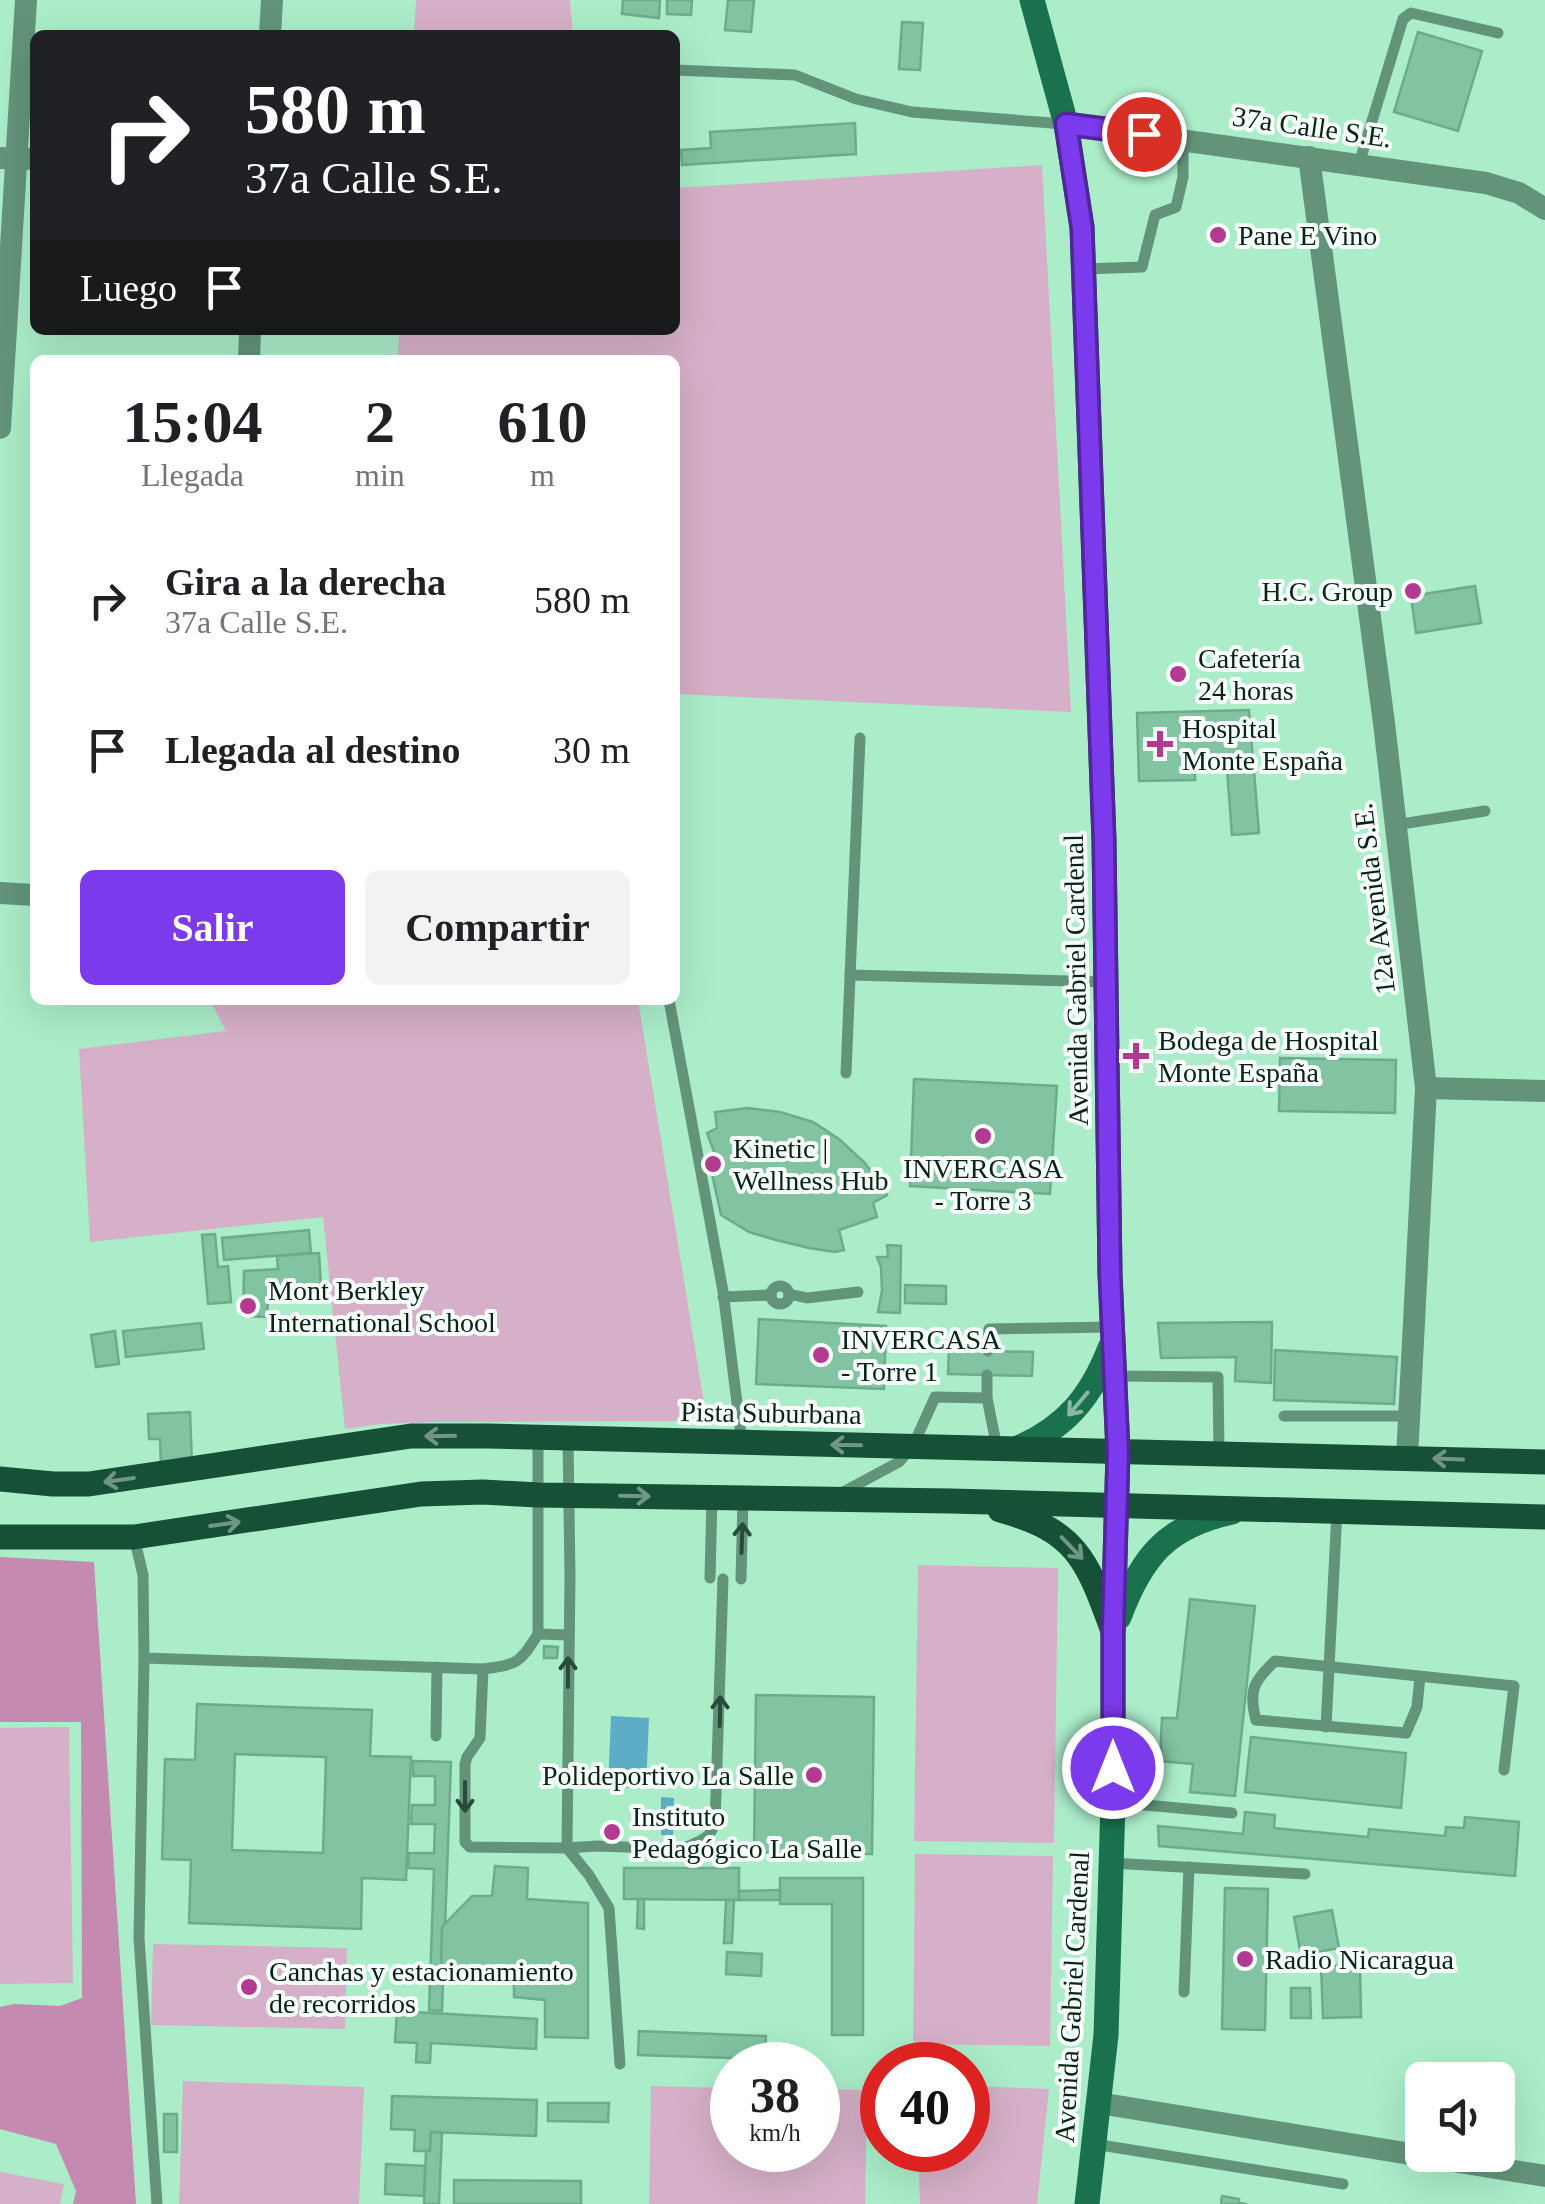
<!DOCTYPE html>
<html lang="es">
<head>
<meta charset="utf-8">
<style>
	:root { --surface:#fff; --page:#f2f2f2; --text:#202124; --muted:#757577; --accent:#7c3aed }
	body { margin:0; font-family:"Times New Roman",serif; background:var(--page); color:var(--text); height:100vh; display:flex; flex-direction:column; font-size:38px; white-space:nowrap }
	* { box-sizing:border-box; margin:0 }
	p { font-size:32px; color:var(--muted) }
	.icon { flex:none; width:55px; height:55px; fill:none; stroke:currentColor; stroke-width:2; stroke-linecap:round; stroke-linejoin:round }
	.map { position:relative; flex:1; overflow:hidden }
	.sheet { position:absolute; left:30px; top:355px; width:650px; height:650px; display:flex; flex-direction:column; background:var(--surface); border-radius:15px; box-shadow:0 10px 40px #0002 }
	.sheet>* { flex:none }
	.banner { position:absolute; left:30px; top:30px; width:650px; height:305px; border-radius:15px; box-shadow:0 10px 40px #0002; background:#202124; color:#fff; overflow:hidden }
	.controls { position:absolute; left:1405px; top:2062px; display:grid; gap:20px }
	.controls a { display:grid; place-items:center; width:110px; height:110px; border-radius:15px; background:var(--surface); box-shadow:0 10px 40px #0002; font-size:50px }
	.speed { position:absolute; left:710px; top:2042px; display:flex; gap:20px; font-size:50px; font-weight:700; text-align:center }
	.speed>* { display:grid; place-content:center; width:130px; height:130px; border-radius:50%; background:var(--surface); box-shadow:0 10px 40px #0002; line-height:1 }
	.speed small { font-size:25px; font-weight:400 }
	.speed .limit { border:15px solid #d22; background:#fff; color:#111 }
	.pin { position:absolute; display:grid; place-items:center; width:85px; height:85px; color:#fff; margin:-42px; border:5px solid #fff; border-radius:50%; box-shadow:0 2px 10px #0007 }
	.me { position:absolute; width:110px; margin:-55px; rotate:0deg; stroke-linejoin:round; filter:drop-shadow(0 0 8px #0008) }
	.turn { display:flex; align-items:center; gap:35px; height:210px; padding:0 50px; font-size:45px }
	.turn .icon { width:130px; height:130px; stroke-width:2.5 }
	.turn b { display:block; font-size:70px; line-height:85px }
	.then { display:flex; align-items:center; height:95px; padding:0 50px; background:#0003; gap:20px; font-size:38px }
	.eta { display:flex; justify-content:space-evenly; align-items:center; height:170px; text-align:center }
	.eta b { font-size:60px; font-weight:700; line-height:70px }
	.cta { display:flex; gap:20px; margin-top:auto; padding:20px 50px }
	.cta a { flex:1; height:115px; border-radius:15px; background:var(--accent); color:#fff; font-size:40px; font-weight:700; line-height:115px; text-align:center }
	.cta a+a { background:var(--page); color:var(--text) }
	ul { padding:0; list-style:none }
	li { display:flex; align-items:center; gap:30px; height:150px; padding:0 50px }
	li div { flex:1 }
	li b { display:block; font-size:38px }
	li em { font-style:normal }
	.map>svg:first-child { display:block }
</style>
</head>
<body>
<div class="map">
<svg width="1545" height="2204" viewBox="0 0 1545 2204">
	<rect width="100%" height="100%" fill="#abedc9"/>
	<g fill="#d6b0c8">
		<path d="M416,0H570L573,35H414Z"/>
		<path d="M1042,165L1071,712L675,694V360H398L399,330H675V188Z"/>
		<path d="M210,1000H638L707,1421L435,1422L381,1424L345,1429L323,1217L90,1242L79,1049L226,1031Z"/>
		<path d="M918,1565L1058,1568L1054,1843L914,1841Z"/>
		<path d="M69,1727L73,1983L0,1984V1728Z"/>
		<path d="M915,1854L1053,1856L1050,2046L913,2044Z"/>
		<path d="M153,1944L347,1948L345,2029L151,2025Z"/>
		<path d="M183,2081L364,2087L359,2204H179Z"/>
		<path d="M651,2086L732,2088V2150H818V2089L867,2090L865,2204H649Z"/>
		<path d="M968,2086L1049,2089L1037,2204H920L918,2150H968Z"/>
		<path d="M0,2172L64,2184L60,2204H0Z"/>
	</g>
	<path fill="#c58ab0" d="M0,1557L94,1562L136,2204H73L76,2191L56,2144L0,2129V2007L14,2004L60,2006L82,1998L81,1722H0Z"/>
	<g fill="#5dadc7">
		<path d="M611,1716L649,1718L646,1789L608,1787Z"/>
		<path d="M661,1797L674,1798L673,1836L661,1835Z"/>
	</g>
	<g fill="#82c3a1" stroke="#6cac8b" stroke-width="2.5" fill-rule="evenodd">
		<path d="M623,0H660L659,18L622,14Z"/>
		<path d="M667,0H692L691,15L667,14Z"/>
		<path d="M728,0H754L751,32L725,30Z"/>
		<path d="M902,22L923,23L920,70L899,69Z"/>
		<path d="M1418,32L1482,51L1458,131L1394,112Z"/>
		<path d="M855,123L856,154L682,165L681,150L711,148L710,132Z"/>
		<path d="M1475,586L1481,623L1416,633L1411,596Z"/>
		<path d="M1249,710L1259,833L1232,835L1227,770L1195,773V780L1139,781L1137,713Z"/>
		<path d="M1280,1058L1396,1060L1395,1113L1279,1111Z"/>
		<path d="M914,1079L1057,1086L1050,1194L910,1186Z"/>
		<path d="M747,1108L780,1112L813,1122L839,1139L864,1162L878,1180L887,1195L873,1203L877,1217L839,1230L844,1250L835,1252L809,1248L776,1240L749,1232L721,1215L712,1174L721,1170L707,1133L717,1128L715,1112Z"/>
		<path d="M309,1230L311,1253L224,1260L222,1238Z"/>
		<path d="M215,1234L218,1267L228,1266L231,1302L208,1304L202,1235Z"/>
		<path d="M887,1245L901,1246L900,1313L878,1312L882,1291L881,1267L877,1257H888Z"/>
		<path d="M319,1253L322,1302L268,1301L267,1317L243,1316L244,1271L278,1269L277,1256Z"/>
		<path d="M905,1285L946,1286V1304L905,1303Z"/>
		<path d="M759,1319L886,1326L884,1389L756,1384Z"/>
		<path d="M1272,1322L1271,1383L1235,1381L1236,1357L1161,1358L1158,1323Z"/>
		<path d="M201,1323L204,1349L126,1357L123,1331Z"/>
		<path d="M115,1331L119,1364L96,1367L91,1335Z"/>
		<path d="M949,1350L1033,1352L1032,1376L948,1374Z"/>
		<path d="M1275,1350L1397,1357L1394,1404L1274,1400Z"/>
		<path d="M190,1412L192,1464L161,1466L160,1439H149L148,1414Z"/>
		<path d="M1190,1599L1255,1606L1235,1796L1190,1792L1193,1764L1160,1761L1162,1718H1177Z"/>
		<path d="M544,1646L558,1647L557,1658H544Z"/>
		<path d="M756,1695L874,1697L872,1854L754,1852Z"/>
		<path d="M197,1704L372,1710L370,1756L411,1757L406,1880L362,1878L361,1929L189,1923L191,1860L162,1859L165,1759L195,1760ZM235,1754L326,1757L323,1853L232,1850Z"/>
		<path d="M1251,1737L1406,1753L1401,1808L1245,1792Z"/>
		<path d="M413,1761L451,1762L442,2011L429,2010L434,1869L408,1868L409,1853H434L435,1824H411L412,1805H435V1776H413Z"/>
		<path d="M1245,1812L1275,1815L1274,1828L1368,1837L1369,1829L1445,1836L1446,1827L1464,1828L1465,1817L1519,1822L1515,1876L1159,1846L1158,1826L1243,1834Z"/>
		<path d="M495,1866L528,1868L527,1899L588,1903V2038L545,2037V2000L514,1997V1974L441,1972L442,1927L472,1896H492Z"/>
		<path d="M624,1868H739V1900L624,1899Z"/>
		<path d="M780,1878H863V2035H832V1904H780Z"/>
		<path d="M1225,1888L1268,1889L1265,2030L1222,2029Z"/>
		<path d="M780,1890V1900H739V1891Z"/>
		<path d="M638,1899H644V1929L637,1928Z"/>
		<path d="M726,1900H734L732,1943H724Z"/>
		<path d="M1332,1910L1339,1948L1301,1955L1294,1917Z"/>
		<path d="M727,1952L762,1954L761,1976L726,1974Z"/>
		<path d="M1360,1965L1361,2017L1323,2018L1321,1966Z"/>
		<path d="M1291,1988H1310L1311,2018H1291Z"/>
		<path d="M397,2011L537,2019L536,2049L431,2043L430,2063L416,2062L417,2043L395,2042Z"/>
		<path d="M639,2031L766,2036L765,2059L638,2055Z"/>
		<path d="M392,2096L537,2100L536,2136L431,2132L430,2151H414L415,2130L391,2129Z"/>
		<path d="M548,2103H609L608,2122L548,2121Z"/>
		<rect x="164" y="2114" width="13" height="38"/>
		<path d="M431,2132L442,2133L439,2204H424L426,2151H430Z"/>
		<path d="M386,2164L425,2166L424,2196L385,2194Z"/>
		<path d="M454,2180L581,2181V2204H454Z"/>
		<path d="M1222,2196L1239,2199L1238,2203L1247,2204H1221Z"/>
	</g>
	<g fill="none" stroke-linecap="round" stroke-linejoin="round">
		<g stroke="#63947a" stroke-width="11">
			<path d="M675,70L795,75L856,99L912,112L1064,124"/>
			<path d="M1359,164L1403,19L1411,13L1498,33"/>
			<path d="M1084,269L1142,267L1155,215L1176,207L1183,177V139"/>
			<path d="M1395,825L1485,811"/>
			<path d="M850,975L1106,982"/>
			<path d="M669,1000L723,1291L742,1443"/>
			<path d="M846,1073L860,738"/>
			<circle cx="780" cy="1295" r="9"/>
			<path d="M789,1294L807,1298L858,1292"/>
			<path d="M723,1297L771,1295"/>
			<path d="M988,1351L989,1329L1113,1327"/>
			<path d="M987,1375V1398L997,1448"/>
			<path d="M1115,1376L1218,1377L1219,1454"/>
			<path d="M1284,1416H1409"/>
			<path d="M843,1492L899,1462L913,1446L935,1397L987,1398"/>
			<path d="M134,1537L143,1575L144,1658L483,1669C518,1664 519,1664 538,1634V1437"/>
			<path d="M710,1578L712,1497"/>
			<path d="M741,1579L743,1498"/>
			<path d="M538,1634L568,1635"/>
			<path d="M144,1658L139,1938L157,2204"/>
			<path d="M483,1669L480,1738L467,1757L465,1764V1842L470,1847L567,1848L570,1575L568,1439"/>
			<path d="M1420,1676L1417,1707L1406,1733L1256,1720C1248,1690 1254,1681 1275,1661L1514,1686L1504,1770"/>
			<path d="M1326,1727L1337,1511"/>
			<path d="M436,1736L437,1667"/>
			<path d="M1113,1802L1232,1813"/>
			<path d="M567,1848L597,1846L682,1849L700,1841L709,1835L715,1824L723,1579"/>
			<path d="M567,1848L589,1875L609,1908L620,2064"/>
			<path d="M1111,1863L1305,1874"/>
			<path d="M1184,1992L1189,1867"/>
			<path d="M1094,2144L1343,2184"/>
		</g>
		<g stroke="#63947a" stroke-width="22">
			<path d="M270,35L272,0"/>
			<path d="M1066,124L1486,183L1519,193L1545,209"/>
			<path d="M1309,157L1384,723L1426,1088L1407,1458"/>
			<path d="M0,158L35,159"/>
			<path d="M249,360L250,330"/>
			<path d="M0,428L26,0"/>
			<path d="M0,893L35,895"/>
			<path d="M1426,1088L1545,1091"/>
			<path d="M1099,2103L1545,2176"/>
		</g>
		<g stroke="#19714d" stroke-width="25">
			<path d="M1032,0L1066,124L1082,227L1104,841L1110,1274L1118,1452L1113,1631V1802L1106,2035L1087,2204"/>
			<path d="M1018,1448C1066,1427 1091,1397 1110,1348"/>
			<path d="M1119,1617C1142,1556 1167,1526 1232,1512"/>
		</g>
		<g stroke="#155037" stroke-width="25">
			<path d="M0,1479L53,1484H89L411,1436H488L1545,1462"/>
			<path d="M1000,1510C1078,1531 1087,1561 1113,1631"/>
			<path d="M0,1537H134L421,1494L483,1492L538,1495L951,1501L1545,1517"/>
		</g>
	</g>
	<defs><path id="oneway-shaft" d="M-6 0H5M1.5-3L5.5 0L1.5 3" fill="none" stroke-width="1.6" stroke-linecap="round" stroke-linejoin="round" transform="scale(2.5)"/></defs>
	<use stroke="#88b8a4" href="#oneway-shaft" transform="translate(1078 1404) rotate(130)"/>
	<g stroke="#709685">
		<use href="#oneway-shaft" transform="translate(440 1436) rotate(179)"/>
		<use href="#oneway-shaft" transform="translate(846 1445) rotate(-179)"/>
		<use href="#oneway-shaft" transform="translate(1448 1459) rotate(-178)"/>
		<use href="#oneway-shaft" transform="translate(119 1480) rotate(172)"/>
		<use href="#oneway-shaft" transform="translate(635 1496) rotate(1)"/>
		<use href="#oneway-shaft" transform="translate(225 1524) rotate(-8)"/>
		<use href="#oneway-shaft" transform="translate(1072 1548) rotate(46)"/>
	</g>
	<g stroke="#284b3a">
		<use href="#oneway-shaft" transform="translate(742 1538) rotate(-88)"/>
		<use href="#oneway-shaft" transform="translate(568 1672) rotate(-90)"/>
		<use href="#oneway-shaft" transform="translate(720 1711) rotate(-89)"/>
		<use href="#oneway-shaft" transform="translate(465 1797) rotate(90)"/>
	</g>
	<g fill="none" stroke-linecap="round" stroke-linejoin="round">
		<g stroke="#51269a" stroke-width="25">
			<path id="route" d="M1113,1768V1631L1118,1452L1110,1274L1104,841L1082,228L1066,124L1144,134"/>
		</g>
		<use href="#route" stroke="#7c3aed" stroke-width="18"/>
	</g>
	<g fill="#b23b91" stroke="#f8fefb" stroke-width="4">
		<circle cx="1218" cy="235" r="10"/>
		<circle cx="1413" cy="591" r="10"/>
		<circle cx="1178" cy="674" r="10"/>
		<path d="M1155 729h10v10h10v10h-10v10h-10v-10h-10v-10h10z"/>
		<path d="M1131 1041h10v10h10v10h-10v10h-10v-10h-10v-10h10z"/>
		<circle cx="983" cy="1136" r="10"/>
		<circle cx="713" cy="1164" r="10"/>
		<circle cx="248" cy="1306" r="10"/>
		<circle cx="821" cy="1355" r="10"/>
		<circle cx="814" cy="1775" r="10"/>
		<circle cx="612" cy="1832" r="10"/>
		<circle cx="1245" cy="1959" r="10"/>
		<circle cx="249" cy="1987" r="10"/>
	</g>
	<g text-anchor="middle" dominant-baseline="central" stroke-width="8" stroke-linejoin="round" paint-order="stroke">
		<g font-size="28" fill="#082317" stroke="#f8fefb">
			<text transform="translate(1312 127) rotate(8)">37a Calle S.E.</text>
			<text transform="translate(1374 899) rotate(-97)">12a Avenida S.E.</text>
			<text transform="translate(1076 980) rotate(-91)">Avenida Gabriel Cardenal</text>
			<text transform="translate(771 1413) rotate(1)">Pista Suburbana</text>
			<text transform="translate(1072 1997) rotate(-87)">Avenida Gabriel Cardenal</text>
		</g>
		<g font-size="28" fill="#082317" stroke="#f8fefb" text-anchor="start">
			<text x="1238" y="235">Pane E Vino</text>
			<text x="1393" y="591" text-anchor="end">H.C. Group</text>
			<text x="1198" y="658">Cafetería<tspan x="1198" dy="32">24 horas</tspan></text>
			<text x="1182" y="728">Hospital<tspan x="1182" dy="32">Monte España</tspan></text>
			<text x="1158" y="1040">Bodega de Hospital<tspan x="1158" dy="32">Monte España</tspan></text>
			<text x="733" y="1148">Kinetic |<tspan x="733" dy="32">Wellness Hub</tspan></text>
			<text x="983" y="1168" text-anchor="middle">INVERCASA<tspan x="983" dy="32">- Torre 3</tspan></text>
			<text x="268" y="1290">Mont Berkley<tspan x="268" dy="32">International School</tspan></text>
			<text x="841" y="1339">INVERCASA<tspan x="841" dy="32">- Torre 1</tspan></text>
			<text x="794" y="1775" text-anchor="end">Polideportivo La Salle</text>
			<text x="632" y="1816">Instituto<tspan x="632" dy="32">Pedagógico La Salle</tspan></text>
			<text x="1265" y="1959">Radio Nicaragua</text>
			<text x="269" y="1971">Canchas y estacionamiento<tspan x="269" dy="32">de recorridos</tspan></text>
		</g>
	</g>
</svg>
<div class="controls">
<a><svg class="icon" aria-label="sound" viewBox="0 0 24 24"><path d="M4 9h4l5-4v14l-5-4H4zM17 9q2 3 0 6"/></svg></a>
</div>
<div class="speed"><div>38<small>km/h</small></div><div class="limit">40</div></div>
<div class="pin" style="left:1144px;top:134px;background:#d93025"><svg class="icon" aria-label="arrive" viewBox="0 0 24 24"><path d="M6 21V4h12l-3 4 3 4H6"/></svg></div>
<svg class="me" style="left:1113px;top:1768px" viewBox="-20 -20 40 40"><circle r="17" fill="#7c3aed" stroke="#fff" stroke-width="3"/><path d="M0-11L8 9 0 5-8 9z" fill="#fff"/></svg>
<div class="banner">
<div class="turn"><svg class="icon" aria-label="right" viewBox="0 0 24 24"><path d="M7 20v-9h11M14 6l5 5-5 5"/></svg><div><b>580 m</b>37a Calle S.E.</div></div>
<div class="then">Luego<svg class="icon" aria-label="arrive" viewBox="0 0 24 24"><path d="M6 21V4h12l-3 4 3 4H6"/></svg></div>
</div>
<section class="sheet">
<div class="eta">
<div><b>15:04</b><p>Llegada</p></div>
<div><b>2</b><p>min</p></div>
<div><b>610</b><p>m</p></div>
</div>
<ul>
<li><svg class="icon" aria-label="right" viewBox="0 0 24 24"><path d="M7 20v-9h11M14 6l5 5-5 5"/></svg><div><b>Gira a la derecha</b><p>37a Calle S.E.</p></div><em>580 m</em></li>
<li><svg class="icon" aria-label="arrive" viewBox="0 0 24 24"><path d="M6 21V4h12l-3 4 3 4H6"/></svg><div><b>Llegada al destino</b></div><em>30 m</em></li>
</ul>
<div class="cta"><a>Salir</a><a>Compartir</a></div>
</section>
</div>
</body>
</html>
